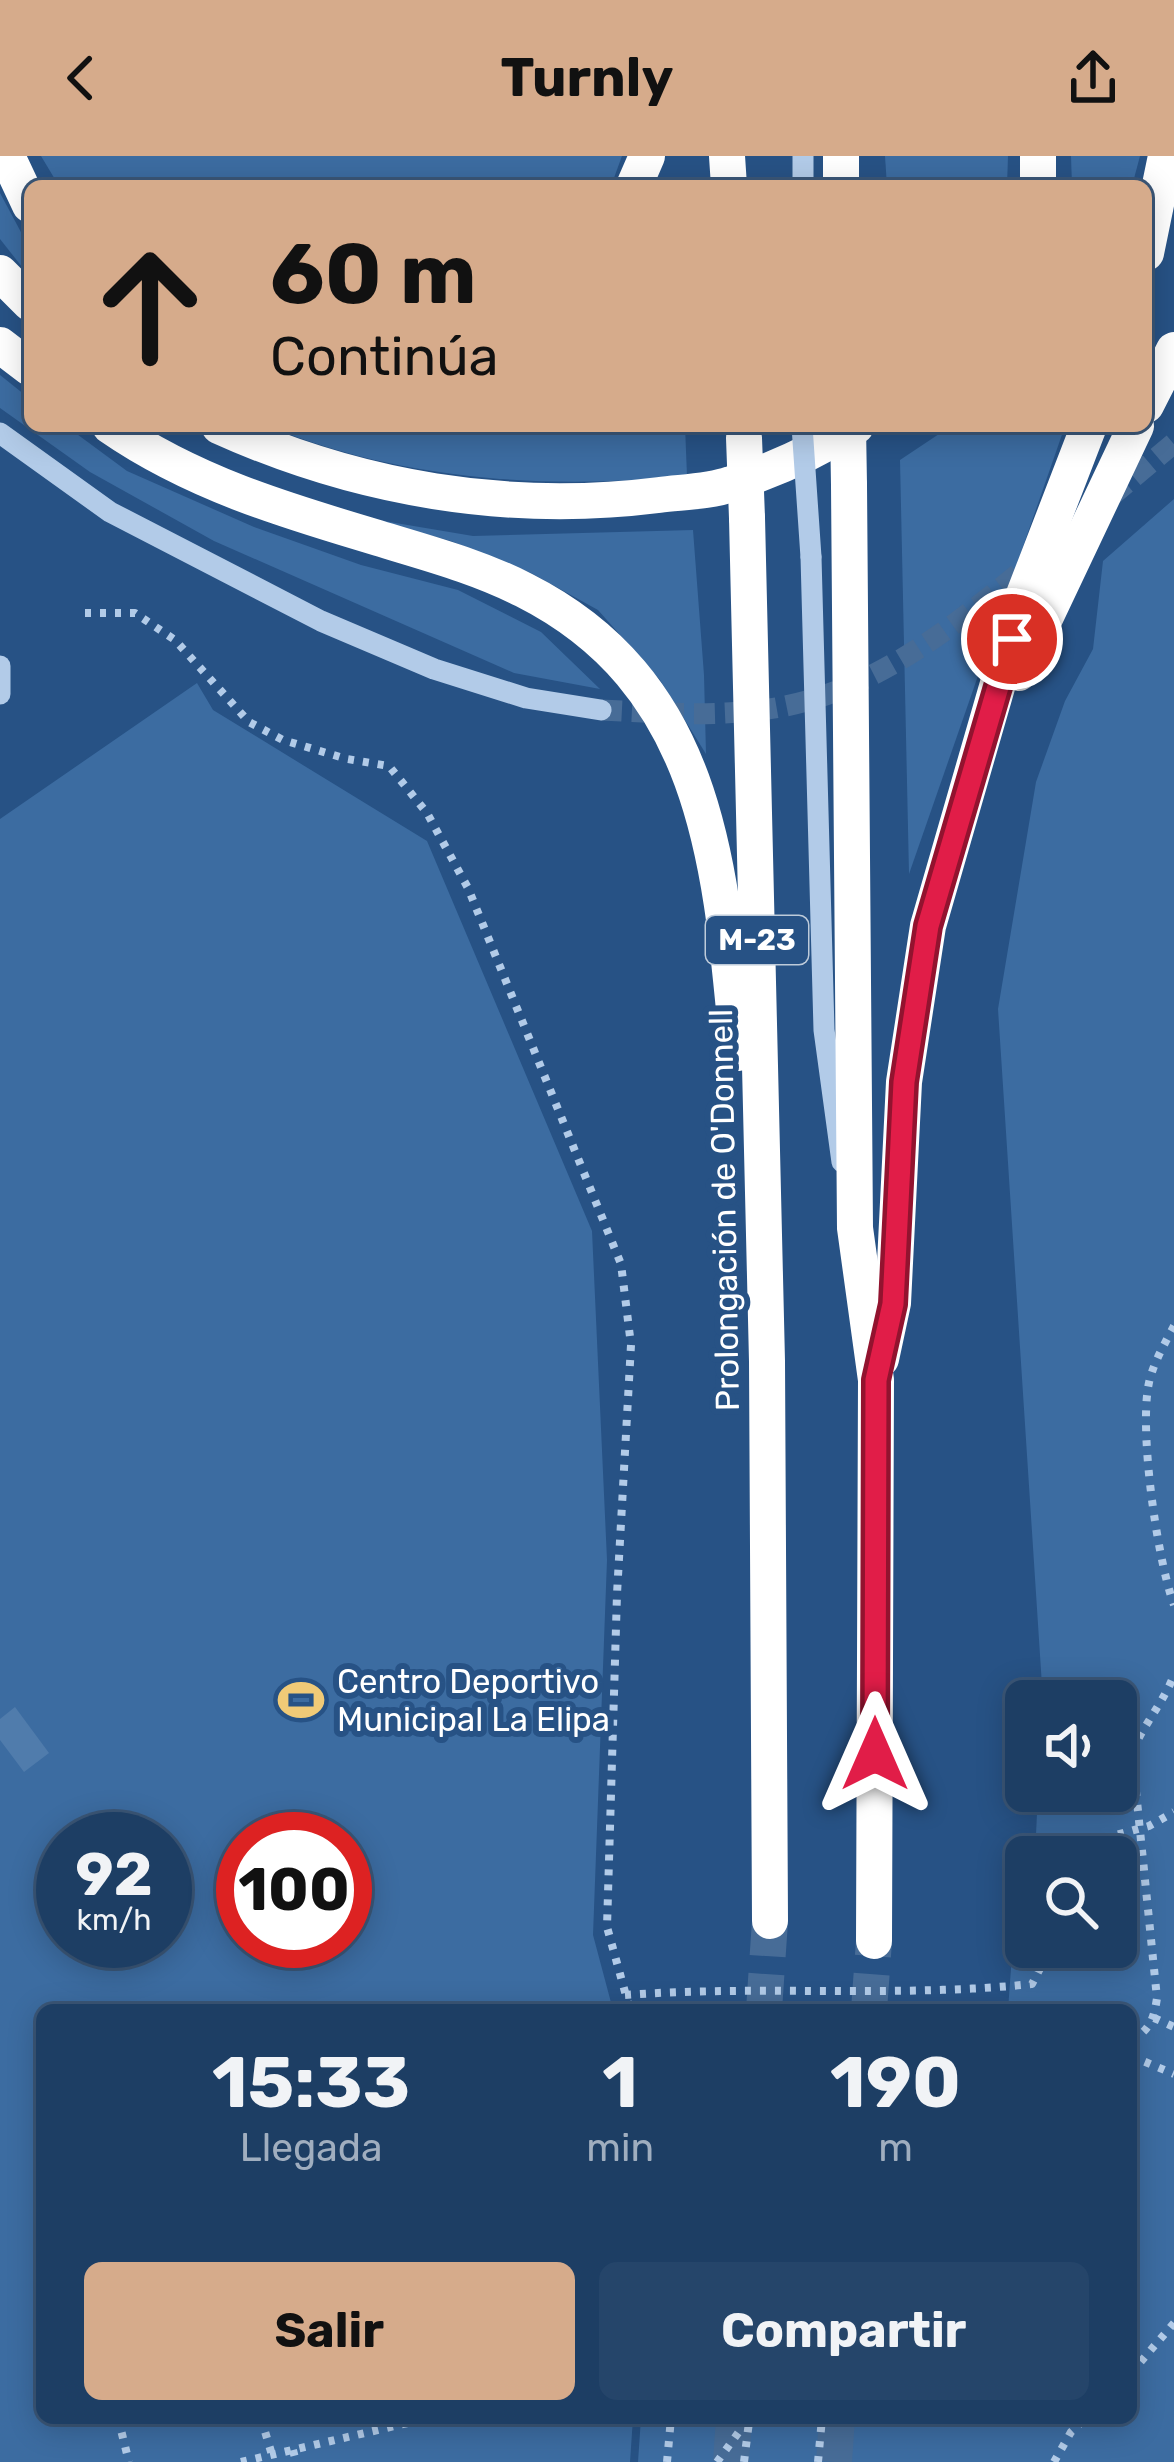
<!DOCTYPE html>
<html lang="es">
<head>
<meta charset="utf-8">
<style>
	:root { --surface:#1d3e64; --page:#25456a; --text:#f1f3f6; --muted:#a0aebf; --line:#3b5778; --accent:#d6ab8b }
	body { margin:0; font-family:Rubik,sans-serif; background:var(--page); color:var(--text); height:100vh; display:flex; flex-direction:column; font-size:45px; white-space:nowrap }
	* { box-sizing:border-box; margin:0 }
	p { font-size:39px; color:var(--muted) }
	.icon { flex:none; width:66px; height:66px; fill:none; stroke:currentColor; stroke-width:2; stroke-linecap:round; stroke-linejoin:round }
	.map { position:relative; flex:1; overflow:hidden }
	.side { position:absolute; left:36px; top:1848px; width:1101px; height:420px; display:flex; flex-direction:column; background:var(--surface); border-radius:18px; box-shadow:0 6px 30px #0003,0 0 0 3px var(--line) }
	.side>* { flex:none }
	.banner { position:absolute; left:24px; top:24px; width:1128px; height:252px; border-radius:18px; box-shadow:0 6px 30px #0003,0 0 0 3px var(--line); background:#d6ab8b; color:#111; overflow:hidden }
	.controls { position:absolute; left:1005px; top:1524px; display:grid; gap:24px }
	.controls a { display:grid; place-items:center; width:132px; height:132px; border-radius:18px; background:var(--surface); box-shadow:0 6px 30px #0003,0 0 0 3px var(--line); font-size:60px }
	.speed { position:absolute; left:36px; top:1656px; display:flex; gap:24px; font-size:60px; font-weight:700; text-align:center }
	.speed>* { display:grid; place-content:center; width:156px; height:156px; border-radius:50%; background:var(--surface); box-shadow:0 6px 30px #0003,0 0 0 3px var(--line); line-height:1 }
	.speed small { font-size:30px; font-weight:400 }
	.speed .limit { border:18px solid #d22; background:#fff; color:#111 }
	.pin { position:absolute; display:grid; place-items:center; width:102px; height:102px; color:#fff; margin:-51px; border:6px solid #fff; border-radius:50%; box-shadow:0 3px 12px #0007 }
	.me { position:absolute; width:132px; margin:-66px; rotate:0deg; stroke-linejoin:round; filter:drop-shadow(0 0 9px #0008) }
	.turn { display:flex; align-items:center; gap:42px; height:252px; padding:0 48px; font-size:54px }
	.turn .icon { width:156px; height:156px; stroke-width:2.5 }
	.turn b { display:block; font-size:84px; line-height:102px }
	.eta { display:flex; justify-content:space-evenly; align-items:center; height:204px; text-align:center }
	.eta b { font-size:72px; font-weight:700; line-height:84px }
	.button { display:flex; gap:24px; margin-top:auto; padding:24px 48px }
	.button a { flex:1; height:138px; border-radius:18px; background:var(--accent); color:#111; font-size:48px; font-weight:700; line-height:138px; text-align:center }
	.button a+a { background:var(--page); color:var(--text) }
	header { display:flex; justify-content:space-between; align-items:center; height:156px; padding:0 48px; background:var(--accent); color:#111; font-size:54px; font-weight:700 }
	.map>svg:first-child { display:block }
</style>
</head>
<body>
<header><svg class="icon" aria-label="back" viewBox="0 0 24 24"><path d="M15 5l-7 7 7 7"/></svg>Turnly<svg class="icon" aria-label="share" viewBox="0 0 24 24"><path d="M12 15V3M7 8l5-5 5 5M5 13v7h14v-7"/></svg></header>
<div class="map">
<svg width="1174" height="2306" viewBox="0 0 1174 2306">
	<rect width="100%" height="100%" fill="#275285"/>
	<g fill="#3c6ca1" fill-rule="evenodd">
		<path d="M41,0H622L611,30H59Z"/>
		<path d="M885,0H1008L1007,30H887Z"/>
		<path d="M1071,0H1140L1132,30H1072Z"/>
		<path d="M0,37L30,93V121L0,83Z"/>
		<path d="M0,219L30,243V270H66L127,315L254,371L361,409L458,434L541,476L600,533L514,517L214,385L90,316L0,252Z"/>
		<path d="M268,270H685L687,320C546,334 399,324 268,270Z"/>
		<path d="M951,270H1065L909,718L900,304Z"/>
		<path d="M1174,343V2306H638L641,2262H1131V1854H1008L1013,1785L1026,1791H1116V1701H1035L1038,1635H1116V1545H1043L998,853L1036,626L1065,545L1093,493L1103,405Z"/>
		<path d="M366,362L473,380L693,374L704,519L706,598L660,524L598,454L531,417L451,385Z"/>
		<path d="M197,527L213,554L427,685L592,1075L607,1404L593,1779L613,1854H42V2262H633L630,2306H0V663ZM63,1683H165V1785H63ZM243,1683H345V1785H243Z"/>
	</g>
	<path fill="#507cac" d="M15,1551L49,1597L24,1616L0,1584V1563Z"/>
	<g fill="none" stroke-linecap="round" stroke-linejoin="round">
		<g stroke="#476c97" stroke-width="21" stroke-dasharray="21 10" stroke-linecap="butt">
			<path d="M1110,341L1174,287"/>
			<path d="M601,554C662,557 726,562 786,550C879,531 959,467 1031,407"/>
		</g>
		<g stroke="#476c97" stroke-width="36" stroke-dasharray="36 18" stroke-linecap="butt">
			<path d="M764,1854L770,1765"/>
			<path d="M869,1854L874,1785"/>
			<path d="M731,2306L734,2262"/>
			<path d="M834,2306L837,2262"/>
		</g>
		<g stroke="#b2cbe8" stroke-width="8" stroke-dasharray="6 9" stroke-linecap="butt">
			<path d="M85,457H135L175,484L249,566L283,584L347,603L389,610L427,657L468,732L621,1108L631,1189L617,1438L607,1771L630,1854"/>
			<path d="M1174,1170C1164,1189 1151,1211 1148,1232C1140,1281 1157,1402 1174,1449"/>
			<path d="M1065,1701L1072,1691L1149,1670L1174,1656"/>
			<path d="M625,1839C761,1829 897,1842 1032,1828L1051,1791"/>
			<path d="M1154,1862L1174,1871"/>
			<path d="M1131,1884C1150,1875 1154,1862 1157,1842L1132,1596C1144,1568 1163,1547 1174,1519"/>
			<path d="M1131,1900L1174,1918"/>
			<path d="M1131,2217L1174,2167"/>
			<path d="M118,2262L129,2306"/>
			<path d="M261,2262L272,2299"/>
			<path d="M293,2294L296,2306"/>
			<path d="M241,2306L429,2262"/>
			<path d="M667,2306L671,2262"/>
			<path d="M717,2306L749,2262"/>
			<path d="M744,2306L749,2266"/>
			<path d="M818,2306L822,2262"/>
			<path d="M1054,2306L1071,2276L1086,2262"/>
		</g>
		<g stroke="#b2cbe8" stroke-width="21">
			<path d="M803,30V0"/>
			<path d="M0,277L110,356L321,465L434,513L526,542L601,554"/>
			<path d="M811,401L824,874L842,1006"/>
			<path d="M0,510V538"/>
		</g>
		<g stroke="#fff" stroke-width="36">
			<path d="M7,0L30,49"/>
			<path d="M727,0L729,30"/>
			<path d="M841,0V30"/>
			<path d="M1038,0V30"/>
			<path d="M634,30L647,0"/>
			<path d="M1146,97L1166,0"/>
			<path d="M0,117L30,147"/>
			<path d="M0,189L30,212"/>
			<path d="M1146,249L1174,194"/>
			<path d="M110,270C191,326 283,354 378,382C427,397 477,410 524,434C710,528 721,712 738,897"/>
			<path d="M219,270C358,333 508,358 659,339C682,336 709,336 731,328C774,314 818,294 856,270"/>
			<path d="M849,329L855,1072L876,1224L874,1785"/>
			<path d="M747,362L767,1205L770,1765"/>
			<path d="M1019,517L1136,270"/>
			<path d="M881,1203L893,1147L904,926L928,770L1023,441L1089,270"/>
		</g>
		<path stroke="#b2cbe8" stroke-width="21" d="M802,270L811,401"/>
		<g stroke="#fff" stroke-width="36">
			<path d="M848,270L849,329"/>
			<path d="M744,282L747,362"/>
		</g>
	</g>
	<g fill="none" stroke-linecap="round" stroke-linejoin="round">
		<g stroke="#92132f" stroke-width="30">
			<path id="route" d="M875,1598L876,1224L893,1148L904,926L928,770L1012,483"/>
		</g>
		<use href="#route" stroke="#e11d48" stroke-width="21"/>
	</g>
	<defs>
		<g id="stadium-bare" transform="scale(3.6)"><path d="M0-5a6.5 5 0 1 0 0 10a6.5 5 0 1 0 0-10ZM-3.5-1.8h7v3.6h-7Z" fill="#f0ca77" stroke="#275285" stroke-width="2.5" paint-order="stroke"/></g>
	</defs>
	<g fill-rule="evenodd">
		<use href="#stadium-bare" x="301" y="1544"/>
	</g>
	<g text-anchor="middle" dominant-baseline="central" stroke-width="12" stroke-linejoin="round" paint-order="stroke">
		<rect fill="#275285" stroke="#becbda" stroke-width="3" x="706" y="760" width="102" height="48" rx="9"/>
		<g font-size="30" font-weight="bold" fill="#fff">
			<text x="757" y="784">M-23</text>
		</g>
		<g font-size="33" fill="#fff" stroke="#275285">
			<text transform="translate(724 1054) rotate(-91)">Prolongación de O'Donnell</text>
		</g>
		<g font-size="33" fill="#fff" stroke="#275285" text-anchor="start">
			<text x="337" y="1525">Centro Deportivo<tspan x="337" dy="38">Municipal La Elipa</tspan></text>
		</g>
	</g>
</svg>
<div class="controls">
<a><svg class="icon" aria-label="sound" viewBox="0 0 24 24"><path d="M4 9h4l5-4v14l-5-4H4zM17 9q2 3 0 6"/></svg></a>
<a><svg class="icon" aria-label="search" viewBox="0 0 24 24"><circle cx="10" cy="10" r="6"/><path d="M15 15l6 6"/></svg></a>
</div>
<div class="speed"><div>92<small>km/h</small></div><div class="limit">100</div></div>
<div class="pin" style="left:1012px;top:483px;background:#d93025"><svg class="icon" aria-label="arrive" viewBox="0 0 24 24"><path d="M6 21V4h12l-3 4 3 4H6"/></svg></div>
<svg class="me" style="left:875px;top:1598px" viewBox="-20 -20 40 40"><path d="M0-17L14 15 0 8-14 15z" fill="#e11d48" stroke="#fff" stroke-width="4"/></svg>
<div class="banner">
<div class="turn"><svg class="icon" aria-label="ahead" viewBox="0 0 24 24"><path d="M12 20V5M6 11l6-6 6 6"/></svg><div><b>60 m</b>Continúa</div></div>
</div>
<section class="side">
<div class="eta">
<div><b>15:33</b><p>Llegada</p></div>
<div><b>1</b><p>min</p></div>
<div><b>190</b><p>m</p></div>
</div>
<div class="button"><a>Salir</a><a>Compartir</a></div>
</section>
</div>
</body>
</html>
